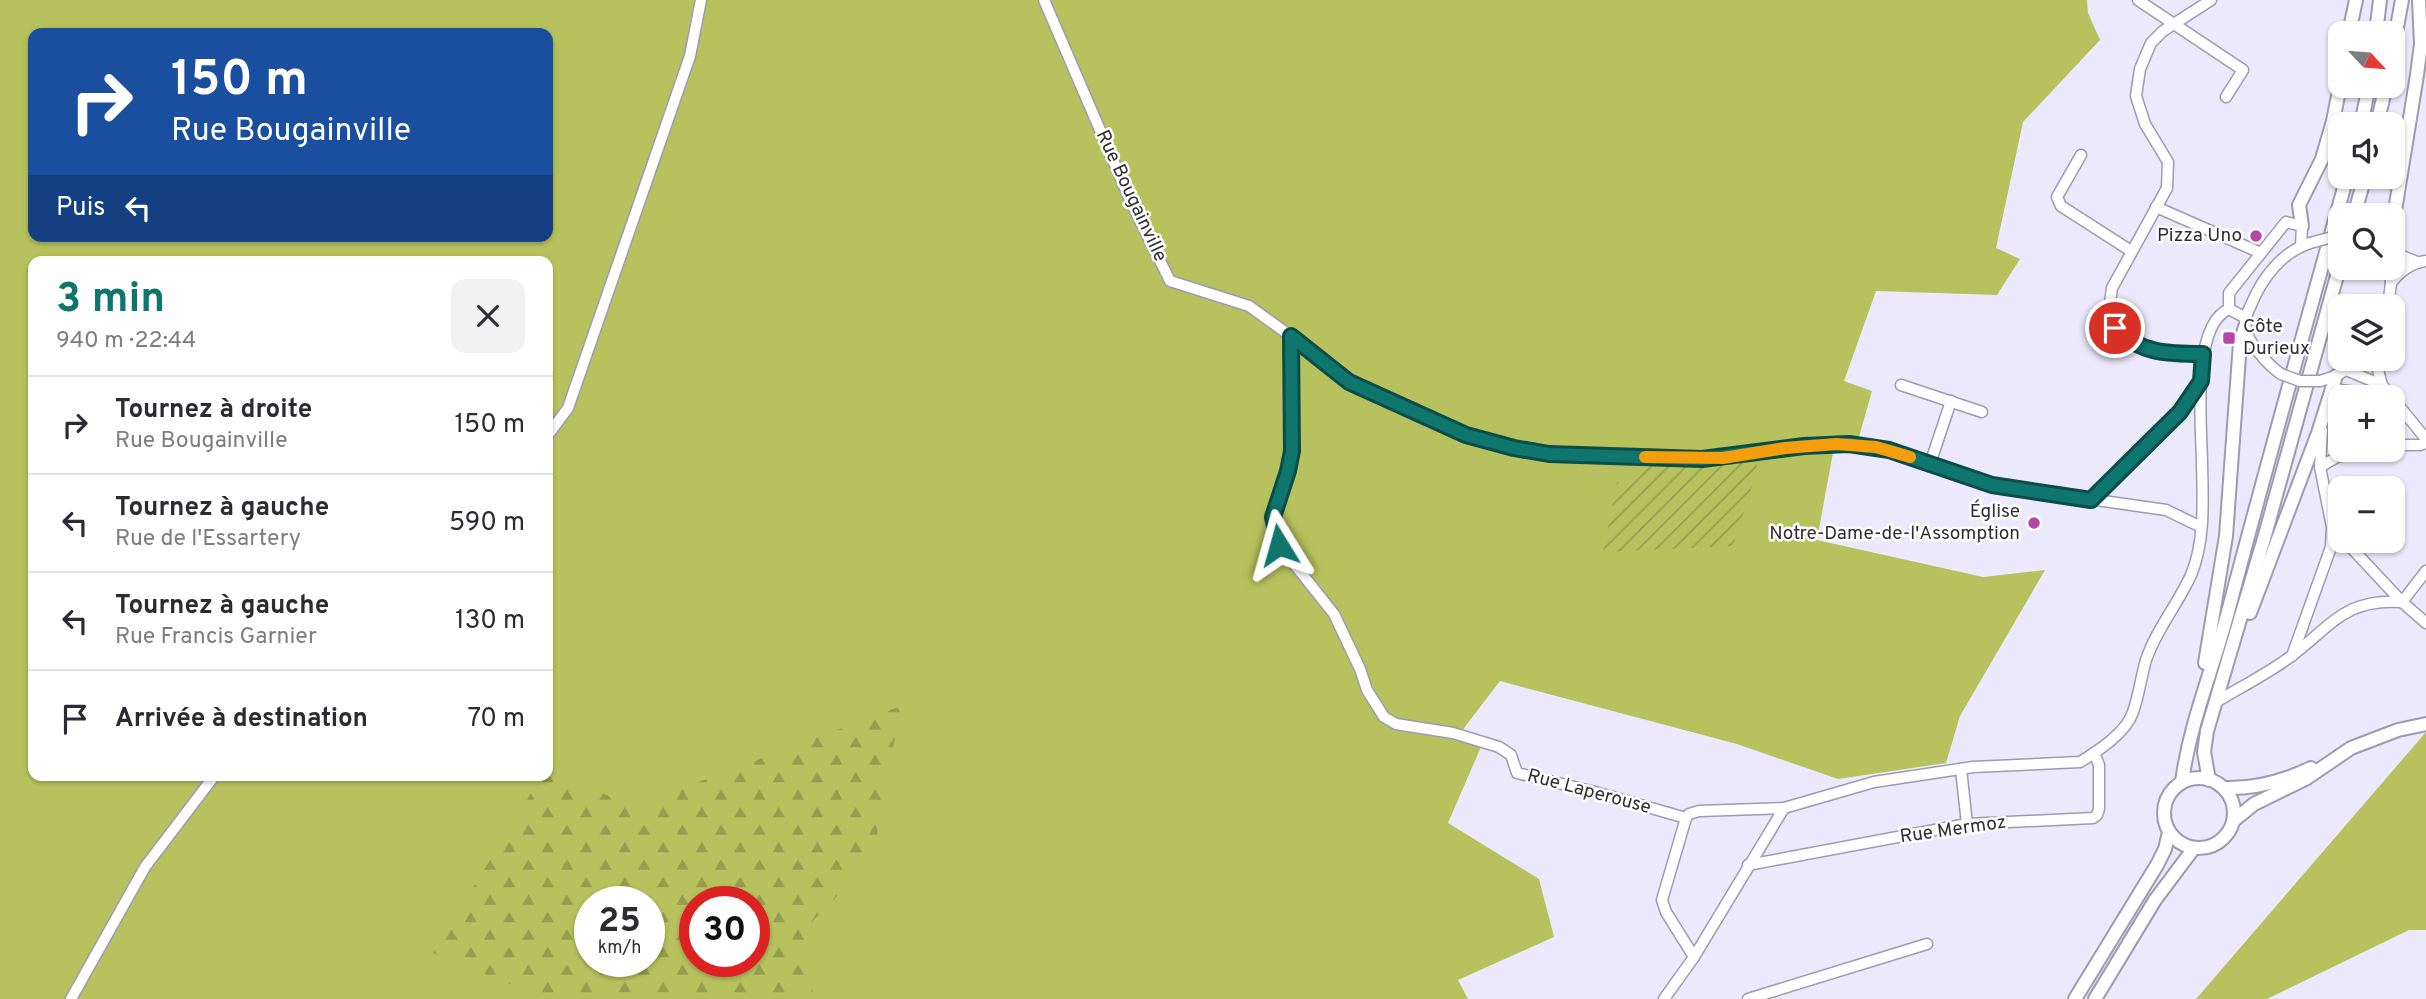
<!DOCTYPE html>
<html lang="fr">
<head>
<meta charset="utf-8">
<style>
	:root { --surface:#fff; --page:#f2f2f3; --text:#2b2b33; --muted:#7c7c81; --line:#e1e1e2; --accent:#0f766e }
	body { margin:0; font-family:Overpass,sans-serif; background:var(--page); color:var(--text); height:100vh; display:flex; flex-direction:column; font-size:26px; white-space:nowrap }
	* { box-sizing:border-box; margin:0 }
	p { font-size:23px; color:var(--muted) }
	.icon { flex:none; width:38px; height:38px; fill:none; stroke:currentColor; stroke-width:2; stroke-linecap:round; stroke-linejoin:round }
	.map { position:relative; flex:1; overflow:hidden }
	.details { position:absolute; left:28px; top:256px; width:525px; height:525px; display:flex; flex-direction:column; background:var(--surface); border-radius:14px; box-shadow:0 2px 5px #0004 }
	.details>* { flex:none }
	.banner { position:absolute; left:28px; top:28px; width:525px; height:214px; border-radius:14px; box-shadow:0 2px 5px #0004; background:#1a4fa0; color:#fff; overflow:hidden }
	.needle { width:46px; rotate:116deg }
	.controls { position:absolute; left:2328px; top:21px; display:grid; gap:14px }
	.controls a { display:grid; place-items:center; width:77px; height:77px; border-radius:14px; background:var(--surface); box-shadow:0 2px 5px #0004; font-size:35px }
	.speed { position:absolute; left:574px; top:886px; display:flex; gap:14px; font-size:35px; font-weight:700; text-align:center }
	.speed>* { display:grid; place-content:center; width:91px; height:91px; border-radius:50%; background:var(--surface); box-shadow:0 2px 5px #0004; line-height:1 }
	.speed small { font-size:18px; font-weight:400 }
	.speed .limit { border:10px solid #d22; background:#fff; color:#111 }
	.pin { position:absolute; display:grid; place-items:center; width:60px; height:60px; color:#fff; margin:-30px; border:4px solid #fff; border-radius:50%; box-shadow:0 2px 7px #0007 }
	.me { position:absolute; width:77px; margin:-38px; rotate:352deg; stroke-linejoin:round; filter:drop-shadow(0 0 5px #0008) }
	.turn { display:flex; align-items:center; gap:24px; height:147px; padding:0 28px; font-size:32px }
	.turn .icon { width:91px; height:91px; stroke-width:2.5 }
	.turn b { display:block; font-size:49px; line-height:60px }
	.then { display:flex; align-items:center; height:66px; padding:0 28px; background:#0003; gap:14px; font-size:26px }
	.round { display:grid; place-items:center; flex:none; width:74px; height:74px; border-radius:14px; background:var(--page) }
	.overview { display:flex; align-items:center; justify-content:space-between; height:119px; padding:0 28px }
	h1 { font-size:42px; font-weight:700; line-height:52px; color:var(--accent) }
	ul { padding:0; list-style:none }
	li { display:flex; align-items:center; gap:21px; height:98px; padding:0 28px; border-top:2px solid var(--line) }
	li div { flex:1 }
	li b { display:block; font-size:26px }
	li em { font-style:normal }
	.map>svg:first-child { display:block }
</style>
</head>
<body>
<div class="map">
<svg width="2426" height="999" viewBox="0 0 2426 999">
	<defs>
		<pattern id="forest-firs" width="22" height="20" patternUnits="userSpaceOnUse" patternTransform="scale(1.75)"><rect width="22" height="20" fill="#b7c25e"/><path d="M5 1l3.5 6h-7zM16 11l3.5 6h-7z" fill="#959e4e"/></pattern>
		<pattern id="garden-furrows" width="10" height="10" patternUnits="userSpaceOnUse" patternTransform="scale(1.75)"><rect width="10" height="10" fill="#b7c25e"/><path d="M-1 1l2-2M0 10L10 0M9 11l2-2" fill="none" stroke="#959e4e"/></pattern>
	</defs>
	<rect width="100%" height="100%" fill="#ece9fc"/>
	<g fill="#b7c25e" fill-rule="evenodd">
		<path d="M0,0H2087L2088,13L2100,40L2023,122L1996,248L2020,259L1997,295L1876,291L1844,381L1872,391L1859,437L1834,447L1817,540L1983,577L2045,570L1960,716L1946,763L1838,779L1737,744L1500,681L1461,732L1481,747L1448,823L1539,879L1554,937L1458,980L1468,999H0ZM33,33H548V236H33ZM33,261H548V775H33ZM590,901H649V961H590ZM695,901H754V961H695Z"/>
		<path d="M2426,732V930H2409L2267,999H2196Z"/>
	</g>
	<path fill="url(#forest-firs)" fill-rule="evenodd" d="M901,706L872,860L810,924L813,999H547L433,953L542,775H548V767L632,807ZM649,901V961H590V901ZM695,901H754V961H695Z"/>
	<path fill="url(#garden-furrows)" d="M1759,456L1753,484L1733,546L1603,552L1617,482L1627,483L1641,462C1680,463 1720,465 1759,456Z"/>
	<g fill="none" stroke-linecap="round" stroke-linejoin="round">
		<g stroke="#9e9bb0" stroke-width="13">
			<g id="minor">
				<path d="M1044,0L1131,202L1170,281L1249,306L1310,350L1349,382L1466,435L1489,442L1549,454L1702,459L1823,444L1876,447L1992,485L2166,510L2201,527"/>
				<path d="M2138,0L2243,70L2226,97"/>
				<path d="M2081,155L2057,197L2061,206L2131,251"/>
				<path d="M2156,207L2261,253"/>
				<path d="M2392,252L2417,262"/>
				<path d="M2391,283C2400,271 2412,263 2426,261"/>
				<path d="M2388,306L2391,283L2390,268"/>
				<path d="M2229,309V293L2286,222L2302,226L2301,246"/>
				<path d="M1291,336V451L1288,471L1273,517L1279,545L1334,614L1360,669L1367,690L1384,717L1396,724L1453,733L1499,747L1511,755L1517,773L1595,792L1686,818L1689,814L1699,811L1784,808L1874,782L1973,767L2080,762C2098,751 2126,733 2133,712C2139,695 2141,677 2146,660C2156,630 2178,604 2191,575C2205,542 2203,500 2202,465C2202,429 2190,326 2229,309L2246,318"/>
				<path d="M2203,354L2156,352L2128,341L2115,328L2109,311L2112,288L2167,188L2168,162L2145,124L2136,96L2140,69L2151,43L2163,31L2211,0"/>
				<path d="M2375,359L2382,385"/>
				<path d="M2346,370L2382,385L2426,439"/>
				<path d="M2281,374C2268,365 2247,342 2245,326C2244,320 2248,311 2251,305C2262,278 2282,252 2310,243"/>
				<path d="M2320,381L2336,376L2362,359"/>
				<path d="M1901,385L1982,412"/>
				<path d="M2332,388C2350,393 2366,391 2384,397"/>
				<path d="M548,435L568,408L690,56L701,0"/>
				<path d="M2392,445H2420L2426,443"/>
				<path d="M1930,464L1951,401"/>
				<path d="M2320,467L2337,457L2362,450"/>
				<path d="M2091,500L2180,412L2201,381"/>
				<path d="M2345,541L2402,602L2426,623"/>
				<path d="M2292,656L2331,547L2332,527L2320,467L2322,430"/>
				<path d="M2216,702C2241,687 2267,674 2290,657C2332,626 2344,598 2402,602L2426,571"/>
				<path d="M1961,769L1967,824"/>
				<path d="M1686,818L1662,900L1666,912L1694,957"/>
				<path d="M1748,865L1967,824L2093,818L2097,815L2099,809V765L2094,753"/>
				<path d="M71,999L145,867L215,775"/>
				<path d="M1664,999L1694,957L1784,808"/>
				<path d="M1748,999L1927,944"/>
			</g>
		</g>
		<g stroke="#9e9bb0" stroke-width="16">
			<g id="major">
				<path d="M2349,33L2356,0"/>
				<path d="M2376,33L2380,0"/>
				<path d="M2392,54L2402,0"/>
				<path d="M2361,124L2369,86"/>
				<path d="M2377,124L2386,86"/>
				<path d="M2354,215L2365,177"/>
				<path d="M2302,226L2299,205L2322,159L2333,121L2340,86"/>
				<path d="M2392,229L2417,75L2421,44L2419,0"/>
				<path d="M2250,613L2318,433L2336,376"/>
				<path d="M2205,663L2226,536L2240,343L2245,327"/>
				<circle cx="2199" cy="813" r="35"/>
				<path d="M2209,780L2204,752L2207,731L2265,535L2340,265"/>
				<path d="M2182,782C2190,721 2214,667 2229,608C2267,464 2307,320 2347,177"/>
				<path d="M2224,788C2255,789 2284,781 2311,768"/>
				<path d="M2233,821L2254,804L2307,778L2351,748L2398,730L2426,724"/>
				<path d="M2075,999L2157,865L2165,849L2169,832"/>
				<path d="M2095,999L2155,900L2194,848"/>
			</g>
		</g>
		<use href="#minor" stroke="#fff" stroke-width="10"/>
		<use href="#major" stroke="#fff" stroke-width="12"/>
		<g stroke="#9e9bb0" stroke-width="13" stroke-linecap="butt">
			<g id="minor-bridge">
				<path d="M2310,243L2340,235"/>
				<path d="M2281,374L2300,381H2320"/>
			</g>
		</g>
		<use href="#minor-bridge" stroke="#fff" stroke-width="10"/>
	</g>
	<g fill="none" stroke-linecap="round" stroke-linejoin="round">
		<g stroke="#0a4d48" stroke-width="18">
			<path id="route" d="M1279,545L1273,517L1288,471L1292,451L1291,336L1349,382L1466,435L1514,448L1549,454L1702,459L1804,446L1849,444L1889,450L1992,485L2091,500L2180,412L2201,381L2203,354C2168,354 2141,354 2115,328"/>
		</g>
		<use href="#route" stroke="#0f766e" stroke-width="12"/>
		<path stroke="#f59e0b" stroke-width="12" d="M1645,457L1723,458L1785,448L1836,444L1876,447L1910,457"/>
	</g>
	<g fill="#b448a8" stroke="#fff" stroke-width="2.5">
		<circle cx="2256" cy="236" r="7"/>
		<rect x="2222" y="331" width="14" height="14" rx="3.5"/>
		<circle cx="2034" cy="523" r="7"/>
	</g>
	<g text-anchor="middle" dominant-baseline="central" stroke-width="5" stroke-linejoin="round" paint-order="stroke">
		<g font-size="19" fill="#2f2e36" stroke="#fff">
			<text transform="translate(1131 196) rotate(65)">Rue Bougainville</text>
			<text transform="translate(1589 792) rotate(15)">Rue Laperouse</text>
			<text transform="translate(1953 830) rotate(-8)">Rue Mermoz</text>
		</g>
		<g font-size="19" fill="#2f2e36" stroke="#fff" text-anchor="end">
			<text x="2242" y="236">Pizza Uno</text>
			<text x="2243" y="327" text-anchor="start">Côte<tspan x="2243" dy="22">Durieux</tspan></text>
			<text x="2020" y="512">Église<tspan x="2020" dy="22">Notre-Dame-de-l'Assomption</tspan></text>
		</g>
	</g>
</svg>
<div class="controls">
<a><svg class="needle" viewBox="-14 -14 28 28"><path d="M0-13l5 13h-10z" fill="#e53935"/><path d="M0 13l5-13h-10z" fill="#7c7c81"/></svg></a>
<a><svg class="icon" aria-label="sound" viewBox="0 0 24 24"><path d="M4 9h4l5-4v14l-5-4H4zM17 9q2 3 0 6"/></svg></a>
<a><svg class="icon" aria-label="search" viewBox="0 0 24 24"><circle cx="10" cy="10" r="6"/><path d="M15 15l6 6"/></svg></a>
<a><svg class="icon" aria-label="layers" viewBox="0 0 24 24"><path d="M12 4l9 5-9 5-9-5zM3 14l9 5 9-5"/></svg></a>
<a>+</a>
<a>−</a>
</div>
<div class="speed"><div>25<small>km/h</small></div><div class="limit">30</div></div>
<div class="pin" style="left:2115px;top:328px;background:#d93025"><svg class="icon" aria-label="arrive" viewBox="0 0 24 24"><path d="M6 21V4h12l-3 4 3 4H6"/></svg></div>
<svg class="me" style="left:1279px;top:545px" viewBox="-20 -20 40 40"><path d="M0-17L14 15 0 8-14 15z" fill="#0f766e" stroke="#fff" stroke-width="4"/></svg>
<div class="banner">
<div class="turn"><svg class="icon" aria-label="right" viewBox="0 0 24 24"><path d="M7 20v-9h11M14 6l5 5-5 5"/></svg><div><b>150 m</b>Rue Bougainville</div></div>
<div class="then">Puis<svg class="icon" aria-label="left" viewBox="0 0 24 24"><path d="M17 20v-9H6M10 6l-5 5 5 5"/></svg></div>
</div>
<section class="details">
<div class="overview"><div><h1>3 min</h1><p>940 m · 22:44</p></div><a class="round"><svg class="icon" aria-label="close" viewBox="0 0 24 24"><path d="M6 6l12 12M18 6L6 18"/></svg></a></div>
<ul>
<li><svg class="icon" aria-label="right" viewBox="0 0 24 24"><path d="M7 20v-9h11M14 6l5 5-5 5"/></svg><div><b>Tournez à droite</b><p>Rue Bougainville</p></div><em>150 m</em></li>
<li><svg class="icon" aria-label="left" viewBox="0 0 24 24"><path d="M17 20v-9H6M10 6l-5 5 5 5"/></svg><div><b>Tournez à gauche</b><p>Rue de l'Essartery</p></div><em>590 m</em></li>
<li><svg class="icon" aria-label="left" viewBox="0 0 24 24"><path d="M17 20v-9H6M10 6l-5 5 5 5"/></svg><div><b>Tournez à gauche</b><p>Rue Francis Garnier</p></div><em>130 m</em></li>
<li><svg class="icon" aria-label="arrive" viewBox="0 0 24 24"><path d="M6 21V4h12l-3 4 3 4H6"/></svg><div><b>Arrivée à destination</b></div><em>70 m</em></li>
</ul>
</section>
</div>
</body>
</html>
